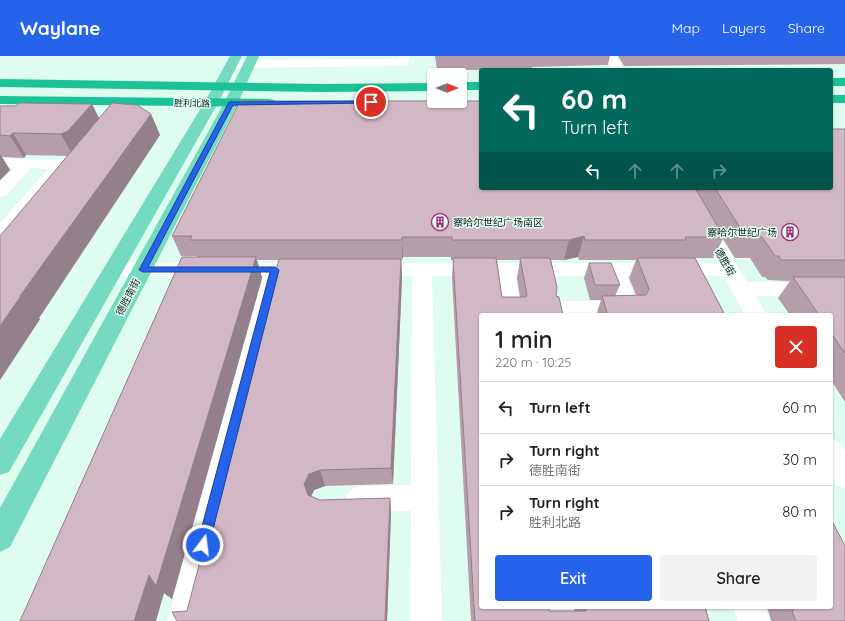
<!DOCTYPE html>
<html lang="en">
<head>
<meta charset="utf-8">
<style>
	:root { --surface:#fff; --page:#f2f2f2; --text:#202124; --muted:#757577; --line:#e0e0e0; --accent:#2563eb }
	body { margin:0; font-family:Quicksand,"Noto Sans SC",sans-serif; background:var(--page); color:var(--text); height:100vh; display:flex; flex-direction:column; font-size:15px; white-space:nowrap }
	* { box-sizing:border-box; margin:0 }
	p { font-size:13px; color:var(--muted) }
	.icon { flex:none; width:22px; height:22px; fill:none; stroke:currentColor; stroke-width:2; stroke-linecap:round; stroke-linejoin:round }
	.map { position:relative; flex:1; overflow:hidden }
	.side { position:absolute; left:479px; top:257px; width:354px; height:296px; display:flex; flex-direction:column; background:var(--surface); border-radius:4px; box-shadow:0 1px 3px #0004 }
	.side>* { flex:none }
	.banner { position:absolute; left:479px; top:12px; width:354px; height:122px; border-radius:4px; box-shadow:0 1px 3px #0004; background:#00695c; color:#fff; overflow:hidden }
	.needle { width:26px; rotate:90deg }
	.tools { position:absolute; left:427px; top:12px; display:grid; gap:8px }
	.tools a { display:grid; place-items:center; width:40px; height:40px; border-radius:4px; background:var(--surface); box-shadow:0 1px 3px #0004; font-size:20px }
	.pin { position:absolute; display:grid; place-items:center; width:34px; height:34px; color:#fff; margin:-17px; border:2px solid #fff; border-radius:50%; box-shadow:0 1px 4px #0007 }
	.me { position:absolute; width:44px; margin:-22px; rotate:15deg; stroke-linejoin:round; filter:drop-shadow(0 0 3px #0008) }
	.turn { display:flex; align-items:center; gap:14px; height:84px; padding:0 16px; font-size:18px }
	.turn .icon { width:52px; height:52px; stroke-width:2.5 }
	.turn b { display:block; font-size:28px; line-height:34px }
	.lanes { display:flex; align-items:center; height:38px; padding:0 16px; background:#0003; justify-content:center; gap:20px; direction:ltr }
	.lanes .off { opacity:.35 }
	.round { display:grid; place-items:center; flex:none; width:42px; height:42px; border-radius:4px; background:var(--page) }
	.headline { display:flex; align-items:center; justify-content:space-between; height:68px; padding:0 16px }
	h1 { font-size:24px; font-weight:600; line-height:30px }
	.primary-button { display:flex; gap:8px; margin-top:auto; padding:8px 16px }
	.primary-button a { flex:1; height:46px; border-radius:4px; background:var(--accent); color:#fff; font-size:16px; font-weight:600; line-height:46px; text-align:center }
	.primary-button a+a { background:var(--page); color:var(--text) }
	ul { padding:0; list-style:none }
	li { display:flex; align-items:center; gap:12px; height:52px; padding:0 16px; border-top:1px solid var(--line) }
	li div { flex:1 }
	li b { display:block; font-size:15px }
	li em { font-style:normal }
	header { display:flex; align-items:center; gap:24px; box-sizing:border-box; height:56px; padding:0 20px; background:var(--accent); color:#fff }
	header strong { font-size:19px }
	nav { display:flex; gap:22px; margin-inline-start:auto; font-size:14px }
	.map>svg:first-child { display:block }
</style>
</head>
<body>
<header>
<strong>Waylane</strong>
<nav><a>Map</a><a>Layers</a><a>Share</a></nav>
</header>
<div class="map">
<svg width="845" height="565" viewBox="0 0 845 565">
	<rect width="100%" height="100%" fill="#dffcf0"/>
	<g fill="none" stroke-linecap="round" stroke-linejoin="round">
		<g fill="#fff" fill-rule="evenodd">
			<path d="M398,0H410L407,10L231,12L225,8L231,4L398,3Z"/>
			<path d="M604,0H616L624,14H612Z"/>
			<path d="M88,92L93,94L96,97C87,109 79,110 65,112L6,183L0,185V167L48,113L31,112L6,140L0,141V126L14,112H0V102C15,103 64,107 75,101C81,98 82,94 88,92Z"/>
			<path d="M676,132H692L747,226H845V240H756L767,259H745L724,220H627L639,253L636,258L552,259V253L555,248L562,245H616L608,220H515L522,259H500L495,220H432L442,565H410L411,455L360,456L350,452L346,443L350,434L360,430L411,429L412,220L372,221L365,219L362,214L365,209L372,207H717Z"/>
			<path d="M114,206L306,207L313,209L316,214L313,219L306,221L283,220L199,565H167L263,220H114L107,218L104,213L107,208Z"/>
			<path d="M831,383L840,387L845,395V432L835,429L831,420Z"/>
			<path d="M541,551H573L575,565H543Z"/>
			<path d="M733,551H765L770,565H738Z"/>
		</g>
		<g fill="#76dac1" fill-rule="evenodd">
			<path d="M230,0H242L218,47L9,416L0,419V383L204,47Z"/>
			<path d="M247,0H259L238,47L10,491L0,496V452L224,47Z"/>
		</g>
		<g fill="#1ac297" fill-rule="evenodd">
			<rect x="831" y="22" width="14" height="8"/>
			<path d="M0,23L322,28L434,27V35L322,36L0,31Z"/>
			<rect x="460" y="26" width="21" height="8"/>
			<rect x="831" y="39" width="14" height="8"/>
			<path d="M0,40L269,43L274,44L276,47L274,50L269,51L0,48Z"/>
		</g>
	</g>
	<g fill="#b59da9" fill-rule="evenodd">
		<path d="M435,0H610L608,9L532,11V14H437Z"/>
		<path d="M618,0H845V8L624,10Z"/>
		<path d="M92,48L99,62L151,58L160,79L39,262L40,263L0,324L68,100L26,99L24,102L2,101L10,114L0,124V50Z"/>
		<path d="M845,73V346L831,324V259H790L778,242L790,225L768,224L765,221H762L750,202H735L723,183L713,202H695L725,259H596L601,244H590L584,222L589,207L620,229L615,240L636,239L629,222L636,204H579L578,201L564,204H551L557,231L481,259L549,555H575L574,551H705L709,565H471L452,222L453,204H451V201H403L402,204H401L402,222L393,428L325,430L314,434L311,440L320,444L390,442L391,457L387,565H177L187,555L279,204H257L262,222L172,543L164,537L197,201V200H181L172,180L481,132H831ZM497,204H520L517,222L520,241H502Z"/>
		<path d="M767,551H831L845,565H771V564Z"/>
	</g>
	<g fill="#93808a">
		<path d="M92,48L102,69L73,100L61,78Z"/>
		<path d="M151,58L160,79L39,262L40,263L0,324V270L20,240Z"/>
		<path d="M13,77L26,99L24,102L10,80Z"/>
		<path d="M0,98L10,114L0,124Z"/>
		<path d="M584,180L578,201L564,204L569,184Z"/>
		<path d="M402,181L403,201L402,204Z"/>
		<path d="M256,201L262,222L172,543L164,537L156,565H134L149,519Z"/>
		<path d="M401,203L402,222L393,428L391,412Z"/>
		<path d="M320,414L325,430L314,434L310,443L304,428L309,418Z"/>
		<path d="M390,442L391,457L387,565H385Z"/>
	</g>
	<g fill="#d2b7c5" stroke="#93808a">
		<path d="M240,45H481V132H695L724,181H685L686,184H585L584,180L569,184H452V181H402V184H190L192,180H172Z"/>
		<path d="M19,47L92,48L68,75L61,78L13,77L10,80L0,79V50H16Z"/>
		<path d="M112,47L137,49L151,58L20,240H21L0,270V180Z"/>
		<path d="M831,73H845V204H781L779,200H775L762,181H746L715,132H831Z"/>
		<path d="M182,201H256L156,530L149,519L134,565H20Z"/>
		<path d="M453,202H496L502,241H526L527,239L520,202H550L557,231L556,240L559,241L563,259H481V551H549V555H586L585,551H705L709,565H475Z"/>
		<path d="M637,202H695L725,259H608L602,240L646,239L649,233Z"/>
		<path d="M279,203H401L391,412L320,414L309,418L304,428L308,439L320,444L390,442L385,565H177L172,556L187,555Z"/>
		<path d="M589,207H611L620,229H595Z"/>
		<path d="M793,221H845V297L831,277V259H819Z"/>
		<path d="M831,463L845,490V565H796L792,555L794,553L793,551H831Z"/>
	</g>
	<path fill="#2563eb" stroke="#184099" d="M371,45L373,47L233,49L148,211H275L279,214L209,489L207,493L203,495L199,493L197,489L270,216H143L139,214L229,46Z"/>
	<defs>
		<g id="building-ring" transform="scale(0.9)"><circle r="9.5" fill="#dffcf0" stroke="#a92b7c" stroke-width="1.5"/><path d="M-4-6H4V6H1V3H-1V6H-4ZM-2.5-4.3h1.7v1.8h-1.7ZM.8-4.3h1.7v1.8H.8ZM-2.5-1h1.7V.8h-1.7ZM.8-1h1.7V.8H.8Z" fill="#a92b7c"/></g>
	</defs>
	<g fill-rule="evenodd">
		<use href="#building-ring" x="440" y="166"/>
		<use href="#building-ring" x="790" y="176"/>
	</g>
	<g text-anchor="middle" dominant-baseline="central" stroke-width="3" stroke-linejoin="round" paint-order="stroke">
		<g font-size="9" fill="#15201c" stroke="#dffcf0">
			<text transform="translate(192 47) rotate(1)">胜利北路</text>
		</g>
		<g font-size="10" fill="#15201c" stroke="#dffcf0" text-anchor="start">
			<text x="453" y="166">察哈尔世纪广场南区</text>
			<text x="777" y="176" text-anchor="end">察哈尔世纪广场</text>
		</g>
		<g font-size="10" fill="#15201c" stroke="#dffcf0">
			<text transform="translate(725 206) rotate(60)">德胜街</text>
			<text transform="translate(128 241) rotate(-62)">德胜南街</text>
		</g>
	</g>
</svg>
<div class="tools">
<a><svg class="needle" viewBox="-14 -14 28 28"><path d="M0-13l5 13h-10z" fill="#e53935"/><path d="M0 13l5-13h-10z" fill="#757577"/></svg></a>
</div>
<div class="pin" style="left:371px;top:46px;background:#d93025"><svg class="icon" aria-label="arrive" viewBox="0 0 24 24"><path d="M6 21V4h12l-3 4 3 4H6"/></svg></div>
<svg class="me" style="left:203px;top:489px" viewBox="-20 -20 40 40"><circle r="17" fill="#2563eb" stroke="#fff" stroke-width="3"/><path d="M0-11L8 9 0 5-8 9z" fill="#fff"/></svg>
<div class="banner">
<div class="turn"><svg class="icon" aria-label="left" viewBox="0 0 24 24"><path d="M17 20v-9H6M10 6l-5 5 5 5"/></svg><div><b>60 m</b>Turn left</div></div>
<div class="lanes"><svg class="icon" aria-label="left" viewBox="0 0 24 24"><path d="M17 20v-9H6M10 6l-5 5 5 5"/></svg><svg class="icon off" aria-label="ahead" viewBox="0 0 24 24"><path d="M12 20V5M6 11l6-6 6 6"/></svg><svg class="icon off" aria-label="ahead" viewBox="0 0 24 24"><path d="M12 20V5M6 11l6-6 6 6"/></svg><svg class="icon off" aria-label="right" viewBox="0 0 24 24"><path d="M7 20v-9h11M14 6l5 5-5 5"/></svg></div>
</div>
<section class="side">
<div class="headline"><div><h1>1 min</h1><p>220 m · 10:25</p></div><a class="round" style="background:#d93025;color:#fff"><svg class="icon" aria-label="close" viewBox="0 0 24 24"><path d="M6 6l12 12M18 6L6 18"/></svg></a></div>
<ul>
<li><svg class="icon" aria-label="left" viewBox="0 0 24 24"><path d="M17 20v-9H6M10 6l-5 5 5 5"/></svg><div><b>Turn left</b></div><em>60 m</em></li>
<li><svg class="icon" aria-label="right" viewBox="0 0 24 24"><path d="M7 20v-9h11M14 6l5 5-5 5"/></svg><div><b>Turn right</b><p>德胜南街</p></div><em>30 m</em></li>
<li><svg class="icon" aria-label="right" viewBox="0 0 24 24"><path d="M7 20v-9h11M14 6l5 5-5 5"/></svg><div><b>Turn right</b><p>胜利北路</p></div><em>80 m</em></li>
</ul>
<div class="primary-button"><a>Exit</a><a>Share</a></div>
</section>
</div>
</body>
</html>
